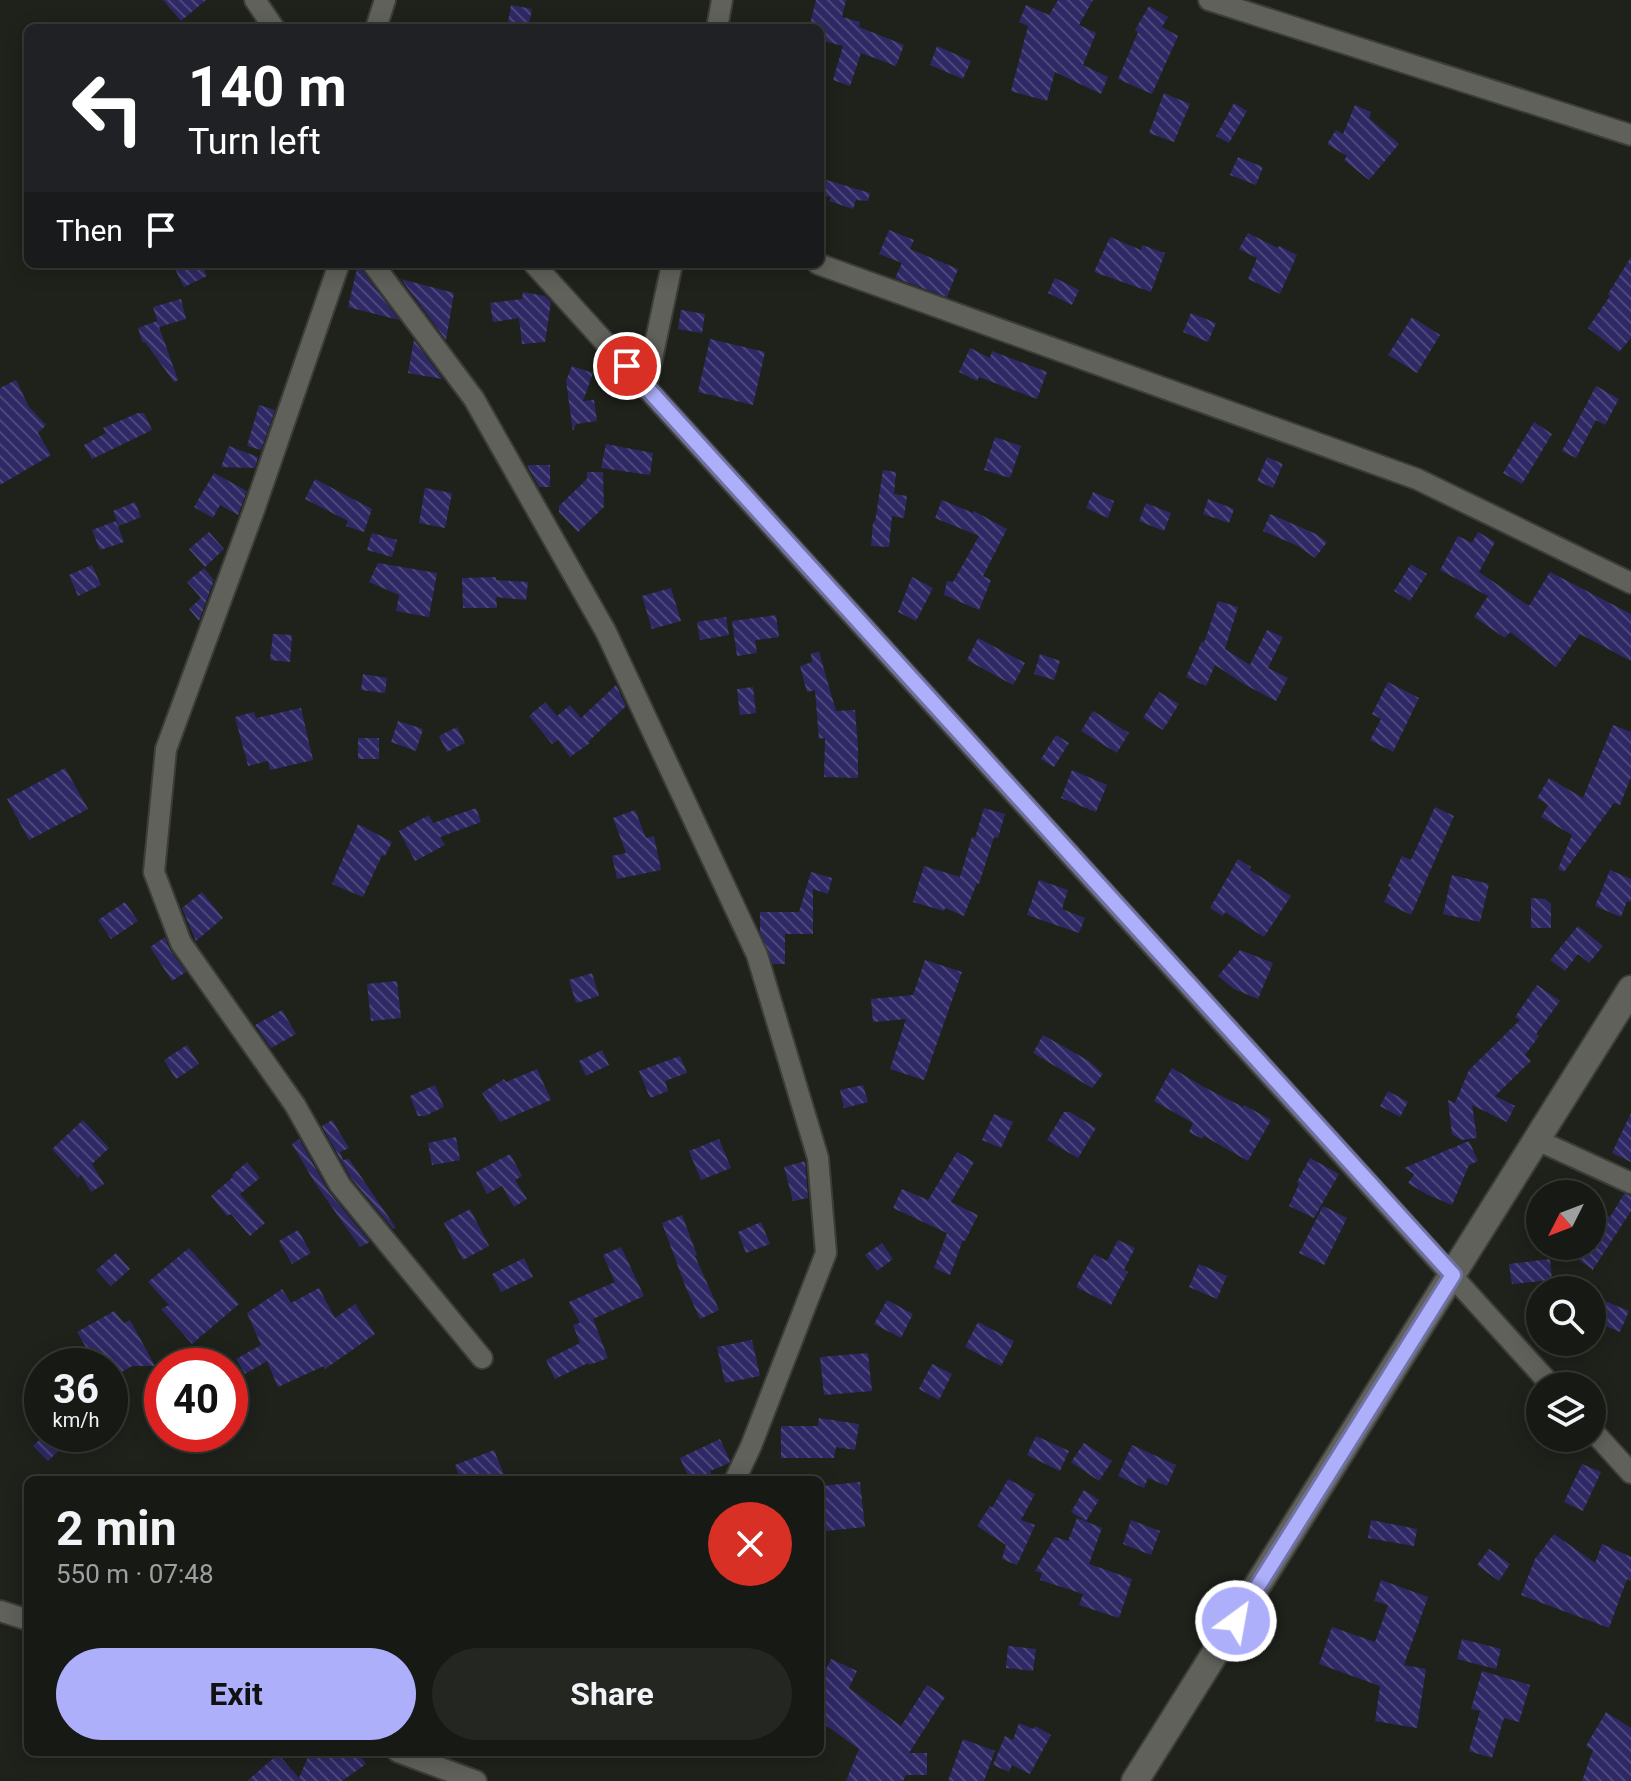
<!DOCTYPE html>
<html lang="en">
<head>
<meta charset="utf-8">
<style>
	:root { --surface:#171914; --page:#242622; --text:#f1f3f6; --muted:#9ea0a0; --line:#363834; --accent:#adaffb }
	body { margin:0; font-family:Roboto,sans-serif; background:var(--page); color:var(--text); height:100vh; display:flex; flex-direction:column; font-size:30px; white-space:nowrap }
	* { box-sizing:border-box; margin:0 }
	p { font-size:26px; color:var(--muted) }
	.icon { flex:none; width:44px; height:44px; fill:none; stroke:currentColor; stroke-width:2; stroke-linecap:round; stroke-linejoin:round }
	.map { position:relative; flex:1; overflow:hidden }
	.sheet { position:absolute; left:24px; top:1476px; width:800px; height:280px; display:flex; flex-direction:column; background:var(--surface); border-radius:12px; box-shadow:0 4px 20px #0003,0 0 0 2px var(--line) }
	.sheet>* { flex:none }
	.hud { position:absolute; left:24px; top:24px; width:800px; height:244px; border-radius:12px; box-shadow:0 4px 20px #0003,0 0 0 2px var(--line); background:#202124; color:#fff; overflow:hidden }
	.needle { width:52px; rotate:228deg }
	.tools { position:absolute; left:1526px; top:1180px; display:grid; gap:16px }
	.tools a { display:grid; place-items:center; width:80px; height:80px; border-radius:50%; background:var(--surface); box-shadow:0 4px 20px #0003,0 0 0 2px var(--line); font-size:40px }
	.speed { position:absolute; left:24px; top:1348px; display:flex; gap:16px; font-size:40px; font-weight:700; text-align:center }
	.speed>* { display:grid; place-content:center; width:104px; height:104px; border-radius:50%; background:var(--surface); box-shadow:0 4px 20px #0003,0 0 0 2px var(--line); line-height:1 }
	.speed small { font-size:20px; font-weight:400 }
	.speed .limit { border:12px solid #d22; background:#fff; color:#111 }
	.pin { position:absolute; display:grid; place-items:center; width:68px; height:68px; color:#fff; margin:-34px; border:4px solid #fff; border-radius:50%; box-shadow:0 2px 8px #0007 }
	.me { position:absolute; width:88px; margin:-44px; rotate:32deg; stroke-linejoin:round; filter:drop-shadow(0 0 6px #0008) }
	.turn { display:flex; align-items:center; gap:28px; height:168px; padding:0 32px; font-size:36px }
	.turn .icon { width:104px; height:104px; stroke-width:2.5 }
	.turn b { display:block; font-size:56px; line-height:68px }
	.then { display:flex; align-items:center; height:76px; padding:0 32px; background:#0003; gap:16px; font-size:30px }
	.round { display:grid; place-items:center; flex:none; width:84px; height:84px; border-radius:42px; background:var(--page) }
	.headline { display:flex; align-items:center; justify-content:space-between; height:136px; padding:0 32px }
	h1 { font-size:48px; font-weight:700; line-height:60px }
	.primary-button { display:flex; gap:16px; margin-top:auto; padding:16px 32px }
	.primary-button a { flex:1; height:92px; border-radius:48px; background:var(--accent); color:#111; font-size:32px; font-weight:700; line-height:92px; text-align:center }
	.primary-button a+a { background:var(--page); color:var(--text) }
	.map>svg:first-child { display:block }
</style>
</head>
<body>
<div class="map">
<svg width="1631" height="1781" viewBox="0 0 1631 1781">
	<defs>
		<pattern id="building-back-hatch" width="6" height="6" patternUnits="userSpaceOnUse" patternTransform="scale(2)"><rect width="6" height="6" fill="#2e2965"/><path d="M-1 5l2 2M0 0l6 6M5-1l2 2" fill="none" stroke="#4d487b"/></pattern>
	</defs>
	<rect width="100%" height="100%" fill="#1f211b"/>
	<g fill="url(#building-back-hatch)">
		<path d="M163,0H206L181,21Z"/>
		<path d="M816,0H846L842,17L860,22L859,27L904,45L896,66L861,53L850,86L833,80L843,46L820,40V28H809Z"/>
		<path d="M1058,0H1093L1079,25L1096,33L1083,65L1108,77L1101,94L1055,72L1047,101L1011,91L1028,26L1019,22L1026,5L1049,15Z"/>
		<path d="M511,5L532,9L528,28H507Z"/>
		<path d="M1149,6L1168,17L1162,27L1178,36L1152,94L1118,79L1138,32L1135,30Z"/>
		<path d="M937,46L971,61L963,79L930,65Z"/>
		<path d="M1164,93L1190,104L1174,142L1149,133Z"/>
		<path d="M1234,103L1247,111L1229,143L1216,136Z"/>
		<path d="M1355,105L1371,112L1369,118L1399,144L1369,180L1344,160L1347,156L1327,144L1336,130L1343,134Z"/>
		<path d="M1238,157L1263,167L1256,185L1230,175Z"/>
		<path d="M820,178L870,193L868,201L856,200L853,209L829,201L831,197L820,195Z"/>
		<path d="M889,230L914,240L910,249L958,269L947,297L895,278L902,263L879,254Z"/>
		<path d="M1248,233L1278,248L1279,246L1297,255L1280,294L1248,279L1257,258L1239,249Z"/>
		<path d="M1110,237L1141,250L1142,245L1165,253L1151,292L1094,272Z"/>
		<path d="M1631,257V338L1619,352L1588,328L1610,296L1608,294Z"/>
		<path d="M185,264H201L207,276L184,287L175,269Z"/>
		<path d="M357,268L361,269L399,320L348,307Z"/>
		<path d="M1055,278L1079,290L1072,305L1048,293Z"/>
		<path d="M401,279L454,293L446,340Z"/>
		<path d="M523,292L545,296L551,302L545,342L522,344L519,318L493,322L490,303L522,299Z"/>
		<path d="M181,299L186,319L159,327L153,307Z"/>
		<path d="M681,310L705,314L702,333L678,329Z"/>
		<path d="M1191,313L1216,323L1208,342L1183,332Z"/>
		<path d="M1412,317L1440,335L1417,373L1388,355Z"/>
		<path d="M157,321L178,380L174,382L145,342L143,343L138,328Z"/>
		<path d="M710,339L765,352L753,405L698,392Z"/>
		<path d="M414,340L442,378V379L408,373Z"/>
		<path d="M970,348L990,358L992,351L1047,372L1037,399L979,377L977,381L959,372Z"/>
		<path d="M572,366L593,373L583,401L594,400L597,421L576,424L573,431L566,381Z"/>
		<path d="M16,380L29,407L46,425L38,433L51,455L0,485V388Z"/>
		<path d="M1596,386L1619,399L1605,425L1596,420L1576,458L1562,451Z"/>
		<path d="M259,405L275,410L261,450L247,446Z"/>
		<path d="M138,413H144L152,430L92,459L84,445L106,433L103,428Z"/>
		<path d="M1534,422L1552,434L1522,484L1503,473Z"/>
		<path d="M995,437L1021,446L1010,478L984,470Z"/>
		<path d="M606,444L653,453L650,475L601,468Z"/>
		<path d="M229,446L258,457L255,468L221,467Z"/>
		<path d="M1267,457L1283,464L1273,488L1257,481Z"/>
		<path d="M527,465H550V487H539Z"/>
		<path d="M883,470L896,472L894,494L907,496L904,518L892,516L889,547L871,546L873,522H875Z"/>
		<path d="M587,472H603L604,507L578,532L559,512V506L587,479Z"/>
		<path d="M214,473L247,491L238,515L220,505L213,518L194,507Z"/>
		<path d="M315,479L372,509L364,532L346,526L348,521L305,499Z"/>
		<path d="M425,488L452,493L445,528L419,523Z"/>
		<path d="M1093,492L1114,501L1108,518L1086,508Z"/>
		<path d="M1208,499L1234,509L1229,523L1203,514Z"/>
		<path d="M942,500L973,513L974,511L1007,529L983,576L991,580L979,610L944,595L947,581L953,582L979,536L935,518Z"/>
		<path d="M135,502L141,517L119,526L113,511Z"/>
		<path d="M1146,503L1171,513L1164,531L1139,521Z"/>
		<path d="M1270,514L1316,534L1327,542L1315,558L1298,546L1263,531Z"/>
		<path d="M116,521L124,542L100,550L92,530Z"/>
		<path d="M209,532L224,549L205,567L189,549Z"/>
		<path d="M1478,532L1495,542L1479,572L1529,606L1550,572L1631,614V661L1580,634L1556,667L1510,632L1505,638L1474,617L1488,596L1440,570L1458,536L1472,543Z"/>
		<path d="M372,533L397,540L392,557L367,550Z"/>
		<path d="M378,563L437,573L429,617L396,611L399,595L369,582Z"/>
		<path d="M1411,564L1427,574L1410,601L1394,591Z"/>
		<path d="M92,565L101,585L78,596L69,575Z"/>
		<path d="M204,568L214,580L199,621L189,609L201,598L187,582Z"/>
		<path d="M496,577V580L528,582L526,600L496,597L497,608H463L462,578Z"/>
		<path d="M912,577L933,588L916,621L898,612Z"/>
		<path d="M671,588L681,621L652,629L642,596Z"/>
		<path d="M1218,601L1238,607L1225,649L1250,665L1267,630L1283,637L1268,668L1288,678L1276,701L1244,684L1215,665L1206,686L1186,677L1202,641L1204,643Z"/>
		<path d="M776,615L779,637L755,640L757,653L737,656L732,621Z"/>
		<path d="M726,617L729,635L700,640L697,622Z"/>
		<path d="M273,634L292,635L290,662L270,660Z"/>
		<path d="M978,638L1025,663L1013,685L967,660Z"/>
		<path d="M819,652L836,711L855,710L858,748V778L824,777L825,738L819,739L815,690L807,692L800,666L812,662L811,653Z"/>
		<path d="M1040,654L1060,661L1054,680L1034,674Z"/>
		<path d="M363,674L387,678L385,693L361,690Z"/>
		<path d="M1388,682L1419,698L1393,752L1370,740L1381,719L1372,714Z"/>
		<path d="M616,685L626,706L588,742L590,743L570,757L558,740L552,744L529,716L545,702L557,716L570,705L581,718Z"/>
		<path d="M753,687L756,713L740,715L737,689Z"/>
		<path d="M1159,692L1179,704L1163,730L1143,718Z"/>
		<path d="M301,708L313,760L270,770L268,761L248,766L235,717L254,712L256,718Z"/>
		<path d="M1093,711L1129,733L1117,753L1081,731Z"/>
		<path d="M398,721L423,729L416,751L391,742Z"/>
		<path d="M1613,725L1631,732V777L1620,805L1614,803L1564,872L1558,869L1572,835L1541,817L1548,805L1537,798L1549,778L1583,798Z"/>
		<path d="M457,727L465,743L447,752L439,736Z"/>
		<path d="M1056,735L1069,743L1054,767L1041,759Z"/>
		<rect x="358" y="738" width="21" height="21"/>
		<path d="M65,768L88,809L29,840L7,799Z"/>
		<path d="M1072,770L1107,785L1096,812L1061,798Z"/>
		<path d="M1435,807L1454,816L1411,915L1384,902L1391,887L1388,886L1402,856L1411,860Z"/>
		<path d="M476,808L481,822L440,837L445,845L415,861L399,831L429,815L433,823Z"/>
		<path d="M984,808L1005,814L998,838L994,837L979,884L977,883L964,916L945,908L944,911L913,902L924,866L960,877L972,837L975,838Z"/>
		<path d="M635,810L646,838L654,836L661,870L617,879L612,856L626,853L613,818Z"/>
		<path d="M358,824L392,842L385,856L382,855L363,897L332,884Z"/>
		<path d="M1238,859L1251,867L1250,870L1291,896L1264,937L1225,912L1223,916L1210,908Z"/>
		<path d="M1610,870L1631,879V902L1627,901L1621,917L1595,906Z"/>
		<path d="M811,872L832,878L828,894L813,889V934H785V964H773L760,932V912H799Z"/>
		<path d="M1452,875L1489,884L1480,922L1443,914Z"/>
		<path d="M1039,880L1068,890L1062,909L1085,918L1079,933L1027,915Z"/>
		<path d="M202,892L223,918L196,941L182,908Z"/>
		<path d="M1531,898L1545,899L1551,904V928H1531Z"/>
		<path d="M125,902L138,921L111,939L98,920Z"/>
		<path d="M1578,926L1603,946L1589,963L1578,954L1565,971L1550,960Z"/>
		<path d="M165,937L170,950L186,972L172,981L150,947Z"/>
		<path d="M1240,950L1273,963L1258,999L1234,989L1218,976Z"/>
		<path d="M925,960L962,972L924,1080L890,1069L906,1019L873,1022L871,999L913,995Z"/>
		<path d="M592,973L599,996L576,1003L569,980Z"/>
		<path d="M397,981L401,1018L371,1021L367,984Z"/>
		<path d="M1537,985L1560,1001L1536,1034L1539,1036L1525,1055L1531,1061L1495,1096L1515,1106L1507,1122L1472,1105L1477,1138L1461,1140L1452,1134L1448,1100L1455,1103L1469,1070L1520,1020L1515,1017Z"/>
		<path d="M282,1010L296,1034L271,1048L255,1025Z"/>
		<path d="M1043,1035L1089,1061L1103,1074L1092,1088L1033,1053Z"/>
		<path d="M187,1045L199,1064L176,1079L164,1060Z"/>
		<path d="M602,1050L609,1065L586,1076L579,1061Z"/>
		<path d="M680,1056L687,1073L665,1081L668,1091L650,1098L639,1071Z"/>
		<path d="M1172,1068L1202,1086L1243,1107L1244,1105L1271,1120L1248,1161L1204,1136L1202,1139L1189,1132L1193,1123L1154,1101Z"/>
		<path d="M537,1069L551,1100L500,1122L482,1093L504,1079L506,1082Z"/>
		<path d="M435,1085L444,1107L425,1116H418L410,1096Z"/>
		<path d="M863,1085L868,1102L844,1108L840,1090Z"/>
		<path d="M1388,1091L1408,1102L1400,1117L1380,1106Z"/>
		<path d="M1064,1112H1070L1096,1128L1078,1158L1047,1140Z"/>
		<path d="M1631,1113V1162L1612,1153Z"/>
		<path d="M994,1114L1013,1122L1001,1148L982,1140Z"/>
		<path d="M83,1120L109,1148L92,1164L104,1184L91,1192L81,1175L78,1178L52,1149Z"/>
		<path d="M332,1120L349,1148L340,1152L343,1160L349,1159L396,1228L393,1229L351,1178L322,1126Z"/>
		<path d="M456,1137L460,1160L432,1165L428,1143Z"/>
		<path d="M299,1139L329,1192L370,1242L360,1247L315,1183L292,1144Z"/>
		<path d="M719,1139L731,1168L701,1180L689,1151Z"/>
		<path d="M1469,1141L1478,1161L1469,1165L1452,1205L1426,1194L1408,1183L1414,1174L1404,1168Z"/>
		<path d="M957,1152L974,1162L951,1202L978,1215L965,1241L963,1240L950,1275L934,1268L947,1233L893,1208L902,1189L928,1200Z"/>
		<path d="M510,1154L522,1176L515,1180L527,1199L514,1207L502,1186L487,1194L476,1172Z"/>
		<path d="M1310,1158L1339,1174L1314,1218L1289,1206L1299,1184L1297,1182Z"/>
		<path d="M805,1161L808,1198L793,1201L784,1167Z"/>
		<path d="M247,1162L260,1178L240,1194L265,1223L250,1236L231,1214L227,1216L211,1196L233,1177L232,1175Z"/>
		<path d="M1624,1194L1631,1196V1211L1592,1271V1269L1558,1246H1592V1205L1610,1217Z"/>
		<path d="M1323,1206L1347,1218L1324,1265L1299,1253Z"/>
		<path d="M470,1209L489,1246L463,1260L444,1223Z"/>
		<path d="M682,1215L697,1255L695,1256L719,1310L700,1319L686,1288L662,1223Z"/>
		<path d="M761,1222L770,1244L746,1253L738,1232Z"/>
		<path d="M298,1230L311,1253L292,1264L279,1241Z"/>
		<path d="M1118,1240L1135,1248L1124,1270L1128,1272L1111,1305L1076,1287L1094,1254L1107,1261Z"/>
		<path d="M882,1243L893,1259L877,1271L865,1255Z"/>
		<path d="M621,1247L644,1296L593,1319L608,1358L589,1365L588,1363L555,1379L546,1360L580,1343L573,1325L580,1323L569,1302L615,1282L603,1255Z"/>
		<path d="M189,1248L239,1304L192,1344L161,1309L169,1305L148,1282Z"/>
		<path d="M116,1253L130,1269L111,1286L96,1270Z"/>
		<path d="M524,1258L533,1277L501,1292L492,1274Z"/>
		<path d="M1550,1259L1552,1280L1512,1284L1509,1264Z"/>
		<path d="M1199,1264L1227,1276L1217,1299L1189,1287Z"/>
		<path d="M319,1288L335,1318L355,1304L375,1334L325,1369L324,1366L278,1387L267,1361L245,1374L236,1359L261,1345L247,1313L282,1289L291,1303Z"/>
		<path d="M887,1300L913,1314L901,1338L874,1324Z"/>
		<path d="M1605,1301L1629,1311L1620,1332L1596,1322Z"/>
		<path d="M114,1311L124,1323L130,1320L155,1366H132L110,1379V1366H97L77,1332Z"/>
		<path d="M978,1322L1014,1341L1001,1366L965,1347Z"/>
		<path d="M752,1340L760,1376L725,1383L717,1347Z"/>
		<path d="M868,1353L872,1391L824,1395L820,1357Z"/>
		<path d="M932,1364L952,1374L939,1400L919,1389Z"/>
		<path d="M819,1418L859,1424L855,1450L836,1447L834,1458H781V1426H818Z"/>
		<path d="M45,1434H76L48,1461L33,1446Z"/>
		<path d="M1036,1436L1069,1451L1060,1471L1027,1455Z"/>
		<path d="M720,1439L730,1461L729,1463L710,1471L714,1480H690L680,1458Z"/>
		<path d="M1084,1443L1112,1461L1099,1481L1071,1462Z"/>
		<path d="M1132,1445L1176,1465L1167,1486L1148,1478L1144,1488L1118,1476Z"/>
		<path d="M494,1450L506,1480H461L455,1465Z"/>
		<path d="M1582,1464L1601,1472L1583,1511L1564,1502Z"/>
		<path d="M1008,1479L1035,1494L1021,1520L1035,1525L1017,1565L1002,1559L1006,1545L977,1526L990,1506L992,1508Z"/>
		<path d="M860,1482L865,1527L826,1531L821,1486Z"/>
		<path d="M1084,1490L1099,1500L1086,1521L1071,1512Z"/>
		<path d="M1077,1518L1102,1528L1089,1564L1132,1579L1119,1618L1079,1605L1083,1594L1040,1580L1042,1573L1035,1571L1055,1537L1068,1541Z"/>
		<path d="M1131,1520L1160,1531L1151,1555L1123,1544Z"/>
		<path d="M1371,1520L1417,1529L1414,1546L1368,1538Z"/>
		<path d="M1554,1534L1595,1563L1602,1544L1631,1557V1581L1627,1579L1609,1628L1521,1595L1535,1559Z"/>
		<path d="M1489,1549L1510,1564L1499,1581L1477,1565Z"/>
		<path d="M1381,1580L1428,1597L1404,1665L1426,1669L1417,1728L1375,1721L1380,1686L1319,1664L1332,1627L1375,1642L1388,1605L1374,1601Z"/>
		<path d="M1462,1639L1501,1649L1496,1669L1457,1659Z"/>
		<path d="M1008,1646L1036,1649L1033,1671L1006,1668Z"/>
		<path d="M831,1659L857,1671L849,1688L901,1726L927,1685L945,1697L909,1753H927V1775H906L903,1781H846L859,1749L820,1721V1682Z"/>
		<path d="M1482,1671L1530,1685L1519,1722L1504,1718L1492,1758L1469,1751L1480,1711L1471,1709Z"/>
		<path d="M1606,1712L1631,1728V1781H1582L1593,1750L1586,1746Z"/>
		<path d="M1019,1723L1033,1729L1035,1726L1051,1735L1030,1774L1012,1765L1009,1772L993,1765L1005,1736L1013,1740Z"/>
		<path d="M963,1739L995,1751L984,1781H948Z"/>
		<path d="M310,1752H357L366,1764L342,1781H247L278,1754L299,1778Z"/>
	</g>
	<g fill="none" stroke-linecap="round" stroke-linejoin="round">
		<g stroke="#3c3d39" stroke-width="24">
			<g id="minor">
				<path d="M255,0L274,28"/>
				<path d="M1209,0L1631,135"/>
				<path d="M376,28L385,0"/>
				<path d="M717,28L722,0"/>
				<path d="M339,264L254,510L166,749L154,872L181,943L295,1105L340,1185L482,1358"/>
				<path d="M373,264L474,399L606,632L757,955L818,1158L826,1253L751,1446L735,1480"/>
				<path d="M534,264L1552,1386"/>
				<path d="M818,264L1417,479L1631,583"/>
				<path d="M646,387L672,264"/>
				<path d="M1537,1140L1631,1183"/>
				<path d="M1592,1430L1631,1473"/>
				<path d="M0,1611L28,1620"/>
				<path d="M398,1752L476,1781"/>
			</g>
		</g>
		<g stroke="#3c3d39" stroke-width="30">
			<path id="tertiary" d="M1135,1781L1631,989"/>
		</g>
		<use href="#minor" stroke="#60615b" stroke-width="20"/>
		<use href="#tertiary" stroke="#60615b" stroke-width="26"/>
	</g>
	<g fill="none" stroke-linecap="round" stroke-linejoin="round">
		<g stroke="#7072a3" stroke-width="20">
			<path id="route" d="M627,366L1453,1275L1236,1621"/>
		</g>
		<use href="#route" stroke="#adaffb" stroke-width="14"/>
	</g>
</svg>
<div class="tools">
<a><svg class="needle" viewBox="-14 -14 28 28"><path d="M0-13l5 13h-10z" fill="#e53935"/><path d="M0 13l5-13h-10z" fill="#9ea0a0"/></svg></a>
<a><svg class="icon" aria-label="search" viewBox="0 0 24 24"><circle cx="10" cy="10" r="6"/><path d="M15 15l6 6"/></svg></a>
<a><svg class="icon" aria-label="layers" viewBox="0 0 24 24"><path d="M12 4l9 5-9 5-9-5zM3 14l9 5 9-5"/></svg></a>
</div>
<div class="speed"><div>36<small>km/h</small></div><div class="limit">40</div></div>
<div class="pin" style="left:627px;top:366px;background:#d93025"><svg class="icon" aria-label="arrive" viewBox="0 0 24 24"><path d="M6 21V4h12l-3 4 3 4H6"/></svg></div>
<svg class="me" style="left:1236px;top:1621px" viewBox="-20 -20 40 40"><circle r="17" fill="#adaffb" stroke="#fff" stroke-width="3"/><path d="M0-11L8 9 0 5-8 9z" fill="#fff"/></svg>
<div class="hud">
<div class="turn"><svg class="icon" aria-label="left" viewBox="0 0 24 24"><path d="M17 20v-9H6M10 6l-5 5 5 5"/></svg><div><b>140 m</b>Turn left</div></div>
<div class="then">Then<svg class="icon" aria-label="arrive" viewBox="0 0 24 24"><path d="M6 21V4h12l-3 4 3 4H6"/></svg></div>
</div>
<section class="sheet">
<div class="headline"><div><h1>2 min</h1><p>550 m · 07:48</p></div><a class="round" style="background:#d93025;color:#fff"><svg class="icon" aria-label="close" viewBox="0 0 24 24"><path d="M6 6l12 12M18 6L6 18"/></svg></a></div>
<div class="primary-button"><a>Exit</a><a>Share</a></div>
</section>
</div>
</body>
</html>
